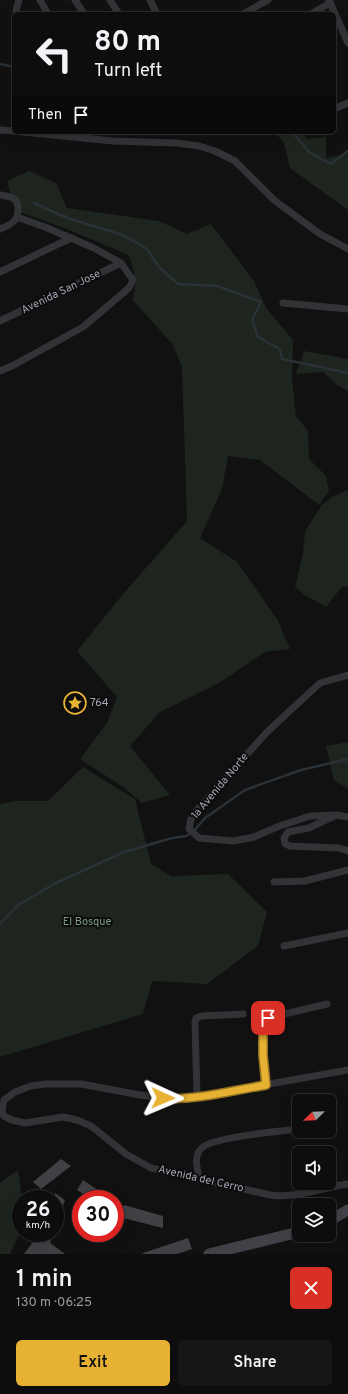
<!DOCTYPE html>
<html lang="en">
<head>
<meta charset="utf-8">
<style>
	:root { --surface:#0d0d0e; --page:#161617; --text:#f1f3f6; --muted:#9a9c9e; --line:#2d2d2e; --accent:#e7b234 }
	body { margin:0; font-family:Overpass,sans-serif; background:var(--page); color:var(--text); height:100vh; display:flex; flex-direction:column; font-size:15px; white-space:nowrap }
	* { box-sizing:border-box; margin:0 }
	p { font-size:13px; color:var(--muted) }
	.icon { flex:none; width:22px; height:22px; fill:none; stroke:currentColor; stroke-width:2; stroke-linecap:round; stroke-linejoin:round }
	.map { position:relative; height:1254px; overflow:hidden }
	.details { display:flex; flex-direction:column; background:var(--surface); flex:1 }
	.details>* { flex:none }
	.banner { position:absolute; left:12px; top:12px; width:324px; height:122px; border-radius:6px; box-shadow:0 4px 16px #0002,0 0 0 1px var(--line); background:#0d0d0e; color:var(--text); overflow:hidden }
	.needle { width:26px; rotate:247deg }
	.controls { position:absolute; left:292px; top:1094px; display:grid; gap:8px }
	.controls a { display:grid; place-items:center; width:44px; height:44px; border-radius:6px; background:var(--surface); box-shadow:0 4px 16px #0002,0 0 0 1px var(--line); font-size:20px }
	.speed { position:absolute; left:12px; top:1190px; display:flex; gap:8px; font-size:20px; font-weight:700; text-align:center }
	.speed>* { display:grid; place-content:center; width:52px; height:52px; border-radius:50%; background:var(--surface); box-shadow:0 4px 16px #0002,0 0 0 1px var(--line); line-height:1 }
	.speed small { font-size:10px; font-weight:400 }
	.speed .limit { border:6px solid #d22; background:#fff; color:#111 }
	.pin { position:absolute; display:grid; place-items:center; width:34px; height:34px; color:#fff; margin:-17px; border-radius:8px; box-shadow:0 2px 6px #0006 }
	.me { position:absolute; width:44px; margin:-22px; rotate:91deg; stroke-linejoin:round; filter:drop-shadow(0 0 3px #0008) }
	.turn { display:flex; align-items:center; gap:14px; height:84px; padding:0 16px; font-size:18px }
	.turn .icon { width:52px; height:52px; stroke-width:2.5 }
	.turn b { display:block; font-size:28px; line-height:34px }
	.then { display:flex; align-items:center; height:38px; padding:0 16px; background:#0003; gap:8px; font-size:15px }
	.round { display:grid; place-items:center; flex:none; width:42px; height:42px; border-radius:6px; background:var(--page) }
	.head { display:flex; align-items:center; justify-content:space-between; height:68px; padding:0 16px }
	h1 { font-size:24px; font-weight:600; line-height:30px }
	.primary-button { display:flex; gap:8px; margin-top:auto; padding:8px 16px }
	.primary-button a { flex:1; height:46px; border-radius:6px; background:var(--accent); color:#111; font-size:16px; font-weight:600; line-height:46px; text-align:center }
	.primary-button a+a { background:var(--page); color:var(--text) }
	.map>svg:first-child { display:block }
</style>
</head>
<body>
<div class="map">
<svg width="348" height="1254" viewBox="0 0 348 1254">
	<rect width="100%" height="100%" fill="#111112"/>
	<g fill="#1d251e">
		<path d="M274,132H303L307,139L326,137V158L347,154L348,153V210L290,168L284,142Z"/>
		<path d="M29,171L56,183L67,208L159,221L187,234L211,224L254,281L266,308L293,340L292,379L296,416L308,431L309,459L326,476L329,491L319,505L260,460L228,456L222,489L200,538L237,562L277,619L290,649L265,652L219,683L160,712L130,746L170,795L142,803L123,787L80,759L107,723L117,697L77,651L123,594L187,521L182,367L173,345L133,300L136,281L129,255L69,230L15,210L7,181Z"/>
		<path d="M304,351L348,359V391L337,385L323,372L296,374Z"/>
		<path d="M348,490V586L341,588L326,607L305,595L295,587L303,554L305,531L322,505L332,497Z"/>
		<path d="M348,742V789L334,780L326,746Z"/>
		<path d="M83,767L135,799L151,864L171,876L228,874L267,912L258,946L207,984L152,981L143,1014L0,1057V804L14,801H48Z"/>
		<path d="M18,1170L22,1199H21V1230L10,1254H0V1183Z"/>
	</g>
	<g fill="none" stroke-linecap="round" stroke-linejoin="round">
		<g stroke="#2a3137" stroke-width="2.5">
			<path d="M0,64L14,67"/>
			<path d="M292,132L310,153L331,164L348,151"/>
			<path d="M34,203L67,218L123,235L147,249L158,266L178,284L217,286L261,302L252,320L258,337L280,349L282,359L348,373"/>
			<path d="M0,924L18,905L54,884L124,852L172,838L186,836L193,832L205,818L245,790L301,770L348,759"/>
		</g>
	</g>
	<g fill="#404145">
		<path d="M61,1159L71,1166L41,1189L33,1182Z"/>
		<path d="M83,1180L111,1199H91L77,1190Z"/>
		<path d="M55,1193L65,1200L56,1226H55Z"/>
		<path d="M115,1202L123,1207L124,1205L163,1216V1228L115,1216Z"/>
		<path d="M40,1233H54L50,1243L65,1254H24Z"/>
		<path d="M188,1238L192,1249L177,1254H143V1253Z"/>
	</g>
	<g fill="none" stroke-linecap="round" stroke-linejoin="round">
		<g stroke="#323337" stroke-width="7">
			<path d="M40,0L48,14"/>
			<path d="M75,0L84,14"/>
			<path d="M110,0L119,14"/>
			<path d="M150,0L157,14"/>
			<path d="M329,0L348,43"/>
			<path d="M18,14L16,11L19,0"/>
			<path d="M243,14L268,0"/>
			<path d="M311,14L330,3"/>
			<path d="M334,109L348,103"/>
			<path d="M0,130L14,131"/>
			<path d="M23,132L113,141L177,143L199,146L215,151L235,161L274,200L320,234L348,249"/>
			<path d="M0,195C4,196 9,196 13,198C20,201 19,216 14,221C11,225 4,227 0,229"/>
			<path d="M0,272L71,238"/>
			<path d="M283,303L348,309"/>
			<path d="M0,321L121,263"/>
			<path d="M0,371L12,366L83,327L129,288L133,280L121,263L94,248L45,227L17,217"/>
			<path d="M348,675L320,683L267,732L198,809L191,819L189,829L199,838L233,841L254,837L277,827L310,816L336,815L348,817"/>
			<path d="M334,816L309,828L288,832L284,838L285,844L290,846L339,848L348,851"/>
			<path d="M274,882L305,881L348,870"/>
			<path d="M284,946L348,933"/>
			<path d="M348,1070L197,1097L174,1099L140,1095L81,1084H45L31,1086L15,1092L4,1100L2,1110L3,1115L6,1117L12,1120L25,1123L63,1117L77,1120L91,1126L126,1154L151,1168L270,1195C294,1199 324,1187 348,1184"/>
			<path d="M266,1085L263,1055V1024L264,1020L268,1018L327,1004"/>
			<path d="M197,1097L195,1022L196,1018L202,1016L243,1014"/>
			<path d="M199,1178C197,1168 193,1154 203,1147C215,1137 280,1131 299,1129"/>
		</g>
		<g stroke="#404247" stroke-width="11">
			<path d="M329,1221L348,1210"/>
			<path d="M209,1254L299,1232"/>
		</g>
	</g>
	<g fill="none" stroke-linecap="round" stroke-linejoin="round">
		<g stroke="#967422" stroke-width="10">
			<path id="route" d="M163,1098C194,1101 234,1090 266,1085L263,1055V1024L264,1020L268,1018"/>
		</g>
		<use href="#route" stroke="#e7b234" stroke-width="7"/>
	</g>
	<defs>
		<g id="sight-ring" transform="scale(1.15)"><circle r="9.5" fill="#0c0c0d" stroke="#e7b234" stroke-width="1.5"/><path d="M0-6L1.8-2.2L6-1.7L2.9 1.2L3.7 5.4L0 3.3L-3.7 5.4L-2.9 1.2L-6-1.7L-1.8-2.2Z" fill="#e7b234"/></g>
	</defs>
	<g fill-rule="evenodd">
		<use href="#sight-ring" x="75" y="703"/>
	</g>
	<g text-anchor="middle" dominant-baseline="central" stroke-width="4" stroke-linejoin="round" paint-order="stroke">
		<g font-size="11" fill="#a3a7b2" stroke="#0c0c0d">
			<text transform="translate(61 292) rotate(-26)">Avenida San Jose</text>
			<text transform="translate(220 786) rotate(-50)">1a Avenida Norte</text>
			<text transform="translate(201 1179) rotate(13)">Avenida del Cerro</text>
		</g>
		<g font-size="11" fill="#a3a7b2" stroke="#0c0c0d" text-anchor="start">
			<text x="90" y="703">764</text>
		</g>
		<g font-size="11" fill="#7b9c7e" stroke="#0c0c0d">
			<text x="87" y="922">El Bosque</text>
		</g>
	</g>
</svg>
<div class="controls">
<a><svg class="needle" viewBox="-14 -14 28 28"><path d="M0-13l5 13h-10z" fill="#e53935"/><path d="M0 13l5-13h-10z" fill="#9a9c9e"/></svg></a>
<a><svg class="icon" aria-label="sound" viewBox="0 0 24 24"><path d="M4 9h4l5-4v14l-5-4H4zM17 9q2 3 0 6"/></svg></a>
<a><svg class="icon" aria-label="layers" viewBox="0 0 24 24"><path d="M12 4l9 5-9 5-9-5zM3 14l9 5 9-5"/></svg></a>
</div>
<div class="speed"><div>26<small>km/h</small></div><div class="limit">30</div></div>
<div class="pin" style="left:268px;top:1018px;background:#d93025"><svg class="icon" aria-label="arrive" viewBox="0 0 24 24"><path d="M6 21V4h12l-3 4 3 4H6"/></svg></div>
<svg class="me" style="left:163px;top:1098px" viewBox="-20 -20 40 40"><path d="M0-17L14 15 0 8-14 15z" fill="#e7b234" stroke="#fff" stroke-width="4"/></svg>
<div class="banner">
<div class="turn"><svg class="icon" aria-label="left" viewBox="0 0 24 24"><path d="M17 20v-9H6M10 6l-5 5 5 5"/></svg><div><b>80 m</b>Turn left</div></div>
<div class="then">Then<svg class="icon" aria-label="arrive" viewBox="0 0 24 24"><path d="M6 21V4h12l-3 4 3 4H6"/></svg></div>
</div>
</div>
<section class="details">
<div class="head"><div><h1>1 min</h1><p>130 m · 06:25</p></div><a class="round" style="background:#d93025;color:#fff"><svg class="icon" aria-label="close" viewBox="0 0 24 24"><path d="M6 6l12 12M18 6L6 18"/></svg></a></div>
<div class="primary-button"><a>Exit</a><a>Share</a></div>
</section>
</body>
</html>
